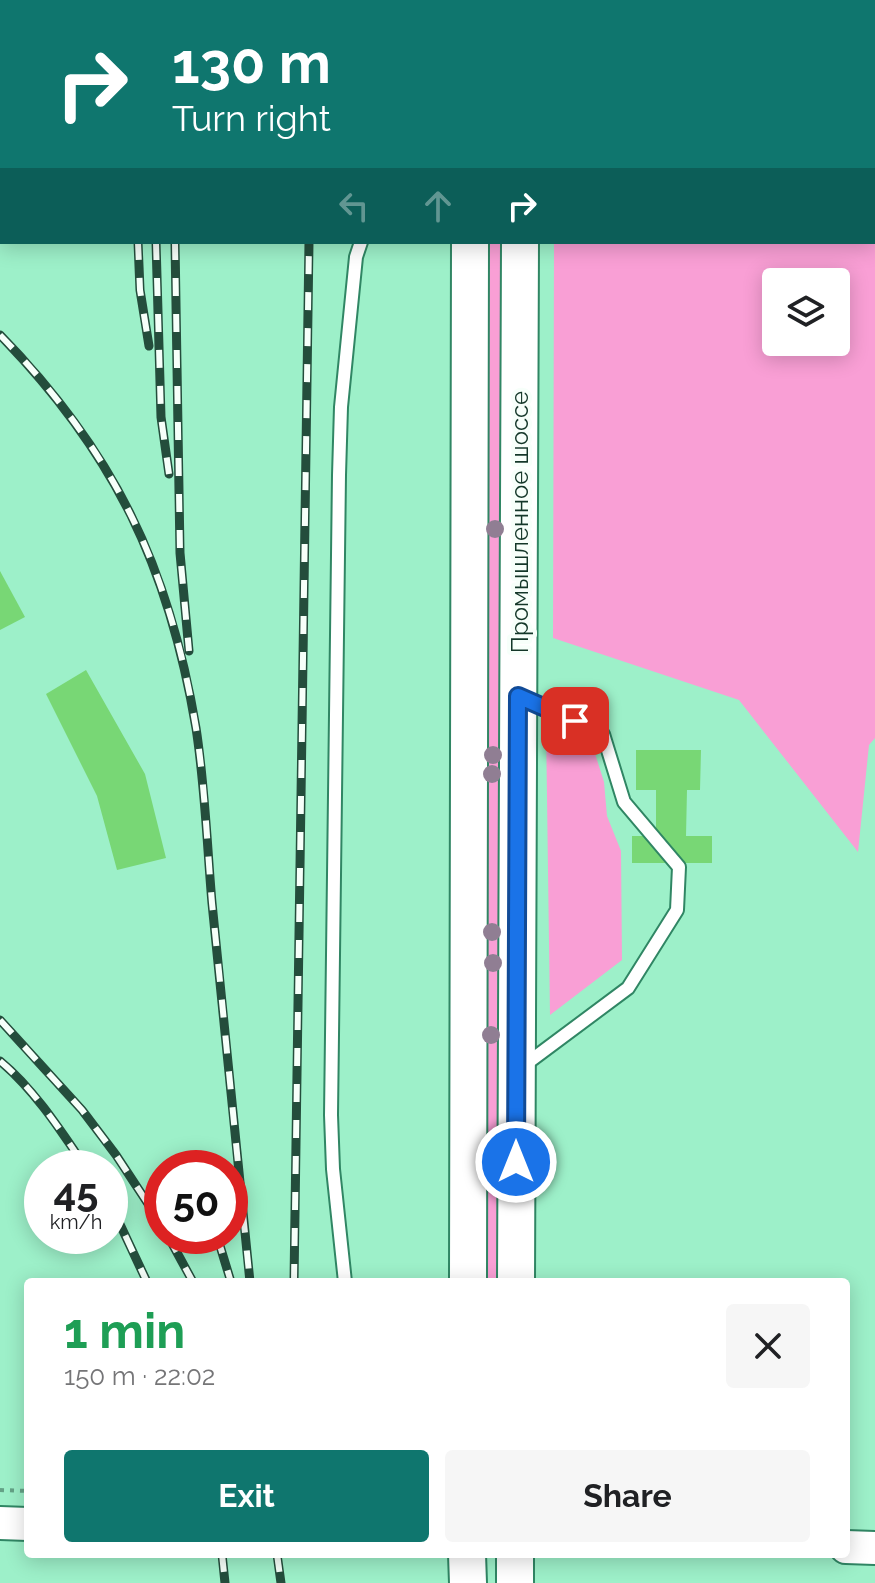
<!DOCTYPE html>
<html lang="en">
<head>
<meta charset="utf-8">
<style>
	:root { --surface:#fff; --page:#f6f6f6; --text:#202124; --muted:#757577; --accent:#0f766e }
	body { margin:0; font-family:Raleway,sans-serif; background:var(--page); color:var(--text); height:100vh; display:flex; flex-direction:column; font-size:30px; white-space:nowrap }
	* { box-sizing:border-box; margin:0 }
	p { font-size:26px; color:var(--muted) }
	.icon { flex:none; width:44px; height:44px; fill:none; stroke:currentColor; stroke-width:2; stroke-linecap:round; stroke-linejoin:round }
	.map { position:relative; flex:1; overflow:hidden }
	.panel { position:absolute; left:24px; top:1278px; width:826px; height:280px; display:flex; flex-direction:column; background:var(--surface); border-radius:8px; box-shadow:0 4px 20px #0003 }
	.panel>* { flex:none }
	.banner { position:absolute; left:0px; top:0px; width:876px; height:244px; box-shadow:0 4px 20px #0003; background:#0f766e; color:#fff; overflow:hidden }
	.controls { position:absolute; left:762px; top:268px; display:grid; gap:16px }
	.controls a { display:grid; place-items:center; width:88px; height:88px; border-radius:8px; background:var(--surface); box-shadow:0 4px 20px #0003; font-size:40px }
	.speed { position:absolute; left:24px; top:1150px; display:flex; gap:16px; font-size:40px; font-weight:700; text-align:center }
	.speed>* { display:grid; place-content:center; width:104px; height:104px; border-radius:50%; background:var(--surface); box-shadow:0 4px 20px #0003; line-height:1 }
	.speed small { font-size:20px; font-weight:400 }
	.speed .limit { border:12px solid #d22; background:#fff; color:#111 }
	.pin { position:absolute; display:grid; place-items:center; width:68px; height:68px; color:#fff; margin:-34px; border-radius:16px; box-shadow:0 4px 12px #0006 }
	.me { position:absolute; width:88px; margin:-44px; rotate:0deg; stroke-linejoin:round; filter:drop-shadow(0 0 6px #0008) }
	.turn { display:flex; align-items:center; gap:28px; height:168px; padding:0 40px; font-size:36px }
	.turn .icon { width:104px; height:104px; stroke-width:2.5 }
	.turn b { display:block; font-size:56px; line-height:68px }
	.lanes { display:flex; align-items:center; height:76px; padding:0 40px; background:#0003; justify-content:center; gap:40px; direction:ltr }
	.lanes .off { opacity:.35 }
	.round { display:grid; place-items:center; flex:none; width:84px; height:84px; border-radius:8px; background:var(--page) }
	.summary { display:flex; align-items:center; justify-content:space-between; height:136px; padding:0 40px }
	h1 { font-size:48px; font-weight:700; line-height:60px; color:#1e9e55 }
	.cta { display:flex; gap:16px; margin-top:auto; padding:16px 40px }
	.cta a { flex:1; height:92px; border-radius:8px; background:var(--accent); color:#fff; font-size:32px; font-weight:700; line-height:92px; text-align:center }
	.cta a+a { background:var(--page); color:var(--text) }
	.map>svg:first-child { display:block }
</style>
</head>
<body>
<div class="map">
<svg width="875" height="1583" viewBox="0 0 875 1583">
	<rect width="100%" height="100%" fill="#9df0c9"/>
	<g fill="#f99fd5" fill-rule="evenodd">
		<path d="M599,0H875V738L869,745L858,852L739,700L553,638L554,242H874V2H598ZM776,282H836V342H776Z"/>
		<path d="M485,242H503L498,1282H483Z"/>
		<path d="M546,724L592,744L604,782L607,816L621,851L622,960L550,1015Z"/>
	</g>
	<g fill="#78d775">
		<path d="M0,571L25,617L0,630Z"/>
		<path d="M86,670L145,774L166,858L117,870L97,796L46,694Z"/>
		<path d="M636,750H701L700,790H687L686,836H712V863H632V836H656V790H636Z"/>
	</g>
	<g fill="none" stroke-linecap="round" stroke-linejoin="round">
		<g stroke="#308664" stroke-width="16">
			<g id="service">
				<path d="M393,2V0"/>
				<path d="M522,1067L628,988L677,910L679,867L624,802L603,734L524,699"/>
				<path d="M345,1282L333,1169L331,1115L339,475L341,407L356,257L361,242"/>
			</g>
		</g>
		<g stroke="#308664" stroke-width="30">
			<g id="minor">
				<path d="M426,0V2"/>
				<path d="M570,2L571,0"/>
			</g>
		</g>
		<g stroke="#308664" stroke-width="36">
			<g id="tertiary">
				<path d="M0,1523L28,1524"/>
				<path d="M846,1547L875,1548"/>
			</g>
		</g>
		<g stroke="#308664" stroke-width="40">
			<g id="secondary">
				<path d="M520,0V2"/>
				<path d="M473,2V0"/>
				<path d="M468,1282L470,242"/>
				<path d="M516,1282L520,242"/>
				<path d="M467,1554L468,1583"/>
				<path d="M515,1554V1583"/>
			</g>
		</g>
		<path stroke="#64a286" stroke-width="4" stroke-dasharray="4 6" stroke-linecap="butt" d="M0,1490L28,1491"/>
		<use href="#service" stroke="#fff" stroke-width="12"/>
		<use href="#minor" stroke="#fff" stroke-width="26"/>
		<use href="#tertiary" stroke="#fff" stroke-width="32"/>
		<use href="#secondary" stroke="#fff" stroke-width="36"/>
		<g stroke="#244d3c" stroke-width="9">
			<g id="rail">
				<path d="M143,2V0"/>
				<path d="M164,2L165,0"/>
				<path d="M181,2L182,0"/>
				<path d="M312,2L313,0"/>
				<path d="M138,242L140,290L149,346"/>
				<path d="M156,242L161,417L169,474"/>
				<path d="M175,242L180,553L189,651"/>
				<path d="M0,335C115,453 169,567 196,728C205,786 207,845 212,903C225,1029 237,1156 250,1282"/>
				<path d="M0,1020L82,1110L116,1155L162,1225"/>
				<path d="M0,1061C34,1089 61,1131 86,1168"/>
				<path d="M195,1162L197,1168"/>
				<path d="M110,1203L147,1282"/>
				<path d="M168,1236L193,1282"/>
				<path d="M217,1236L231,1282"/>
				<path d="M294,1282L309,242"/>
				<path d="M222,1554L225,1583"/>
				<path d="M277,1554L281,1583"/>
			</g>
		</g>
		<use href="#rail" stroke="#f7fffa" stroke-width="6" stroke-dasharray="18" stroke-linecap="butt"/>
	</g>
	<g fill="#907e93">
		<circle cx="495" cy="529" r="9"/>
		<circle cx="493" cy="755" r="9"/>
		<circle cx="492" cy="774" r="9"/>
		<circle cx="492" cy="932" r="9"/>
		<circle cx="493" cy="963" r="9"/>
		<circle cx="491" cy="1035" r="9"/>
	</g>
	<g fill="none" stroke-linecap="round" stroke-linejoin="round">
		<g stroke="#114b97" stroke-width="20">
			<path id="route" d="M516,1162L518,696L575,721"/>
		</g>
		<use href="#route" stroke="#1a73e8" stroke-width="14"/>
	</g>
	<g text-anchor="middle" dominant-baseline="central" stroke-width="8" stroke-linejoin="round" paint-order="stroke">
		<g font-size="24" fill="#143729" stroke="#f7fffa">
			<text transform="translate(519 522) rotate(-90)">Промышленное шоссе</text>
		</g>
	</g>
</svg>
<div class="controls">
<a><svg class="icon" aria-label="layers" viewBox="0 0 24 24"><path d="M12 4l9 5-9 5-9-5zM3 14l9 5 9-5"/></svg></a>
</div>
<div class="speed"><div>45<small>km/h</small></div><div class="limit">50</div></div>
<div class="pin" style="left:575px;top:721px;background:#d93025"><svg class="icon" aria-label="arrive" viewBox="0 0 24 24"><path d="M6 21V4h12l-3 4 3 4H6"/></svg></div>
<svg class="me" style="left:516px;top:1162px" viewBox="-20 -20 40 40"><circle r="17" fill="#1a73e8" stroke="#fff" stroke-width="3"/><path d="M0-11L8 9 0 5-8 9z" fill="#fff"/></svg>
<div class="banner">
<div class="turn"><svg class="icon" aria-label="right" viewBox="0 0 24 24"><path d="M7 20v-9h11M14 6l5 5-5 5"/></svg><div><b>130 m</b>Turn right</div></div>
<div class="lanes"><svg class="icon off" aria-label="left" viewBox="0 0 24 24"><path d="M17 20v-9H6M10 6l-5 5 5 5"/></svg><svg class="icon off" aria-label="ahead" viewBox="0 0 24 24"><path d="M12 20V5M6 11l6-6 6 6"/></svg><svg class="icon" aria-label="right" viewBox="0 0 24 24"><path d="M7 20v-9h11M14 6l5 5-5 5"/></svg></div>
</div>
<section class="panel">
<div class="summary"><div><h1>1 min</h1><p>150 m · 22:02</p></div><a class="round"><svg class="icon" aria-label="close" viewBox="0 0 24 24"><path d="M6 6l12 12M18 6L6 18"/></svg></a></div>
<div class="cta"><a>Exit</a><a>Share</a></div>
</section>
</div>
</body>
</html>
